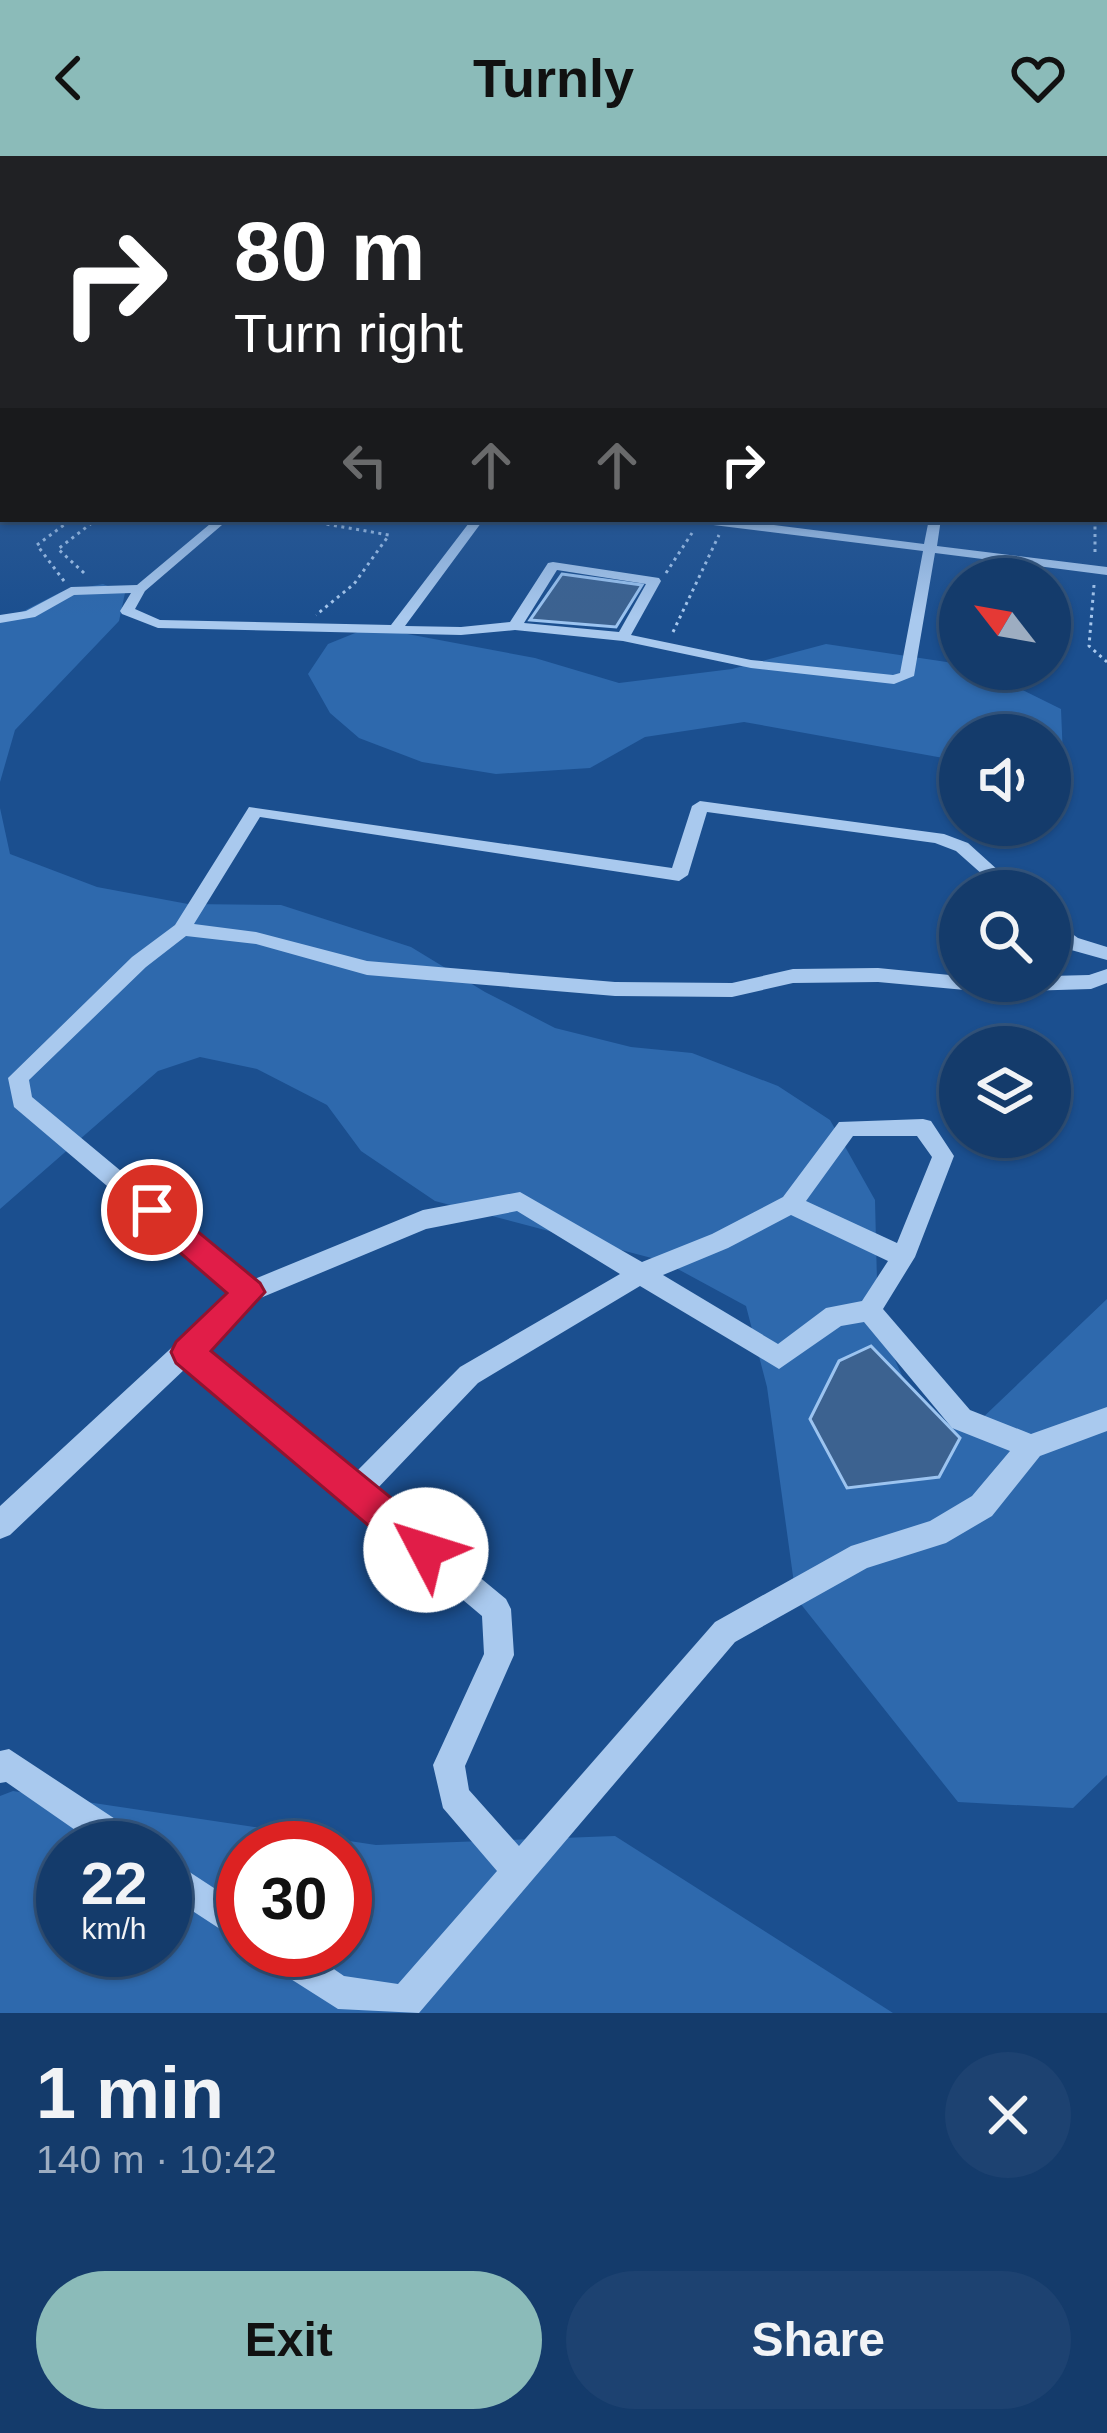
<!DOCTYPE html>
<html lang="en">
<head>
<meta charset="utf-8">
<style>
	:root { --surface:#143b6b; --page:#1d4271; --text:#f1f3f6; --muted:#9dadc1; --line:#33557e; --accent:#8bbbb9 }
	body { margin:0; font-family:Helvetica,sans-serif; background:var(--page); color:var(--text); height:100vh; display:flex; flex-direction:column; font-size:45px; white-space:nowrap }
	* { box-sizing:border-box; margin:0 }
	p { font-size:39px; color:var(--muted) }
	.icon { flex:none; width:66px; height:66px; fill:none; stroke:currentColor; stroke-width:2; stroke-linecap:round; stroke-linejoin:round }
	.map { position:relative; height:1857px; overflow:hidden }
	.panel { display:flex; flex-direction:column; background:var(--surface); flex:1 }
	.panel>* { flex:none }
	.guide { position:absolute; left:0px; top:0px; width:1107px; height:366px; box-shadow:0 3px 9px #0004,0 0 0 3px var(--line); background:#202124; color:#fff; overflow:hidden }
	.needle { width:78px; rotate:301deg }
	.tools { position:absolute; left:939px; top:402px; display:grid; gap:24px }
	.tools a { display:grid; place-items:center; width:132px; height:132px; border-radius:50%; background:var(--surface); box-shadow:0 3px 9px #0004,0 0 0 3px var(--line); font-size:60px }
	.speed { position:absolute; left:36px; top:1665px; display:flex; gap:24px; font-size:60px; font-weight:700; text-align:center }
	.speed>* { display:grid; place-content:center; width:156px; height:156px; border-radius:50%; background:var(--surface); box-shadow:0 3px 9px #0004,0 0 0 3px var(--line); line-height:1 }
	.speed small { font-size:30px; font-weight:400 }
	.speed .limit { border:18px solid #d22; background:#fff; color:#111 }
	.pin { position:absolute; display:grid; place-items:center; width:102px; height:102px; color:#fff; margin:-51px; border:6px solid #fff; border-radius:50%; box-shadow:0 3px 12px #0007 }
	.me { position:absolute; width:132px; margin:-66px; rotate:310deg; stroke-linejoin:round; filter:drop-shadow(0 0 9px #0008) }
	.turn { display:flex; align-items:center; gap:42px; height:252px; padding:0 36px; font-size:54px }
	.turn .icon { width:156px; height:156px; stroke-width:2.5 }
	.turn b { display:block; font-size:84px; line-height:102px }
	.lanes { display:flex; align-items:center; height:114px; padding:0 36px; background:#0003; justify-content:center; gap:60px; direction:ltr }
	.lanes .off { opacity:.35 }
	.round { display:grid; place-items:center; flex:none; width:126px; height:126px; border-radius:63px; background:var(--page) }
	.head { display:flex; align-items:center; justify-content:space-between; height:204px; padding:0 36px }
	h1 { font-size:72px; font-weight:600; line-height:90px }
	.cta { display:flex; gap:24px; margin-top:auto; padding:24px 36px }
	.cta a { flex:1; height:138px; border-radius:72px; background:var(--accent); color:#111; font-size:48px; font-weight:600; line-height:138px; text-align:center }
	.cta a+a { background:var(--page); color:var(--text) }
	header { display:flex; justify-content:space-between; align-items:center; height:156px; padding:0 36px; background:var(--accent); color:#111; font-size:54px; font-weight:600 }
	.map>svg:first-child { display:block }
</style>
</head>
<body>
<header><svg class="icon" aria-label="back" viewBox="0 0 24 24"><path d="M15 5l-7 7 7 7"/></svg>Turnly<svg class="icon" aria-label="heart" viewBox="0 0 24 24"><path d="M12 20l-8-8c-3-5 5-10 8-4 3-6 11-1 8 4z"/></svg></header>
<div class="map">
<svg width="1107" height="1857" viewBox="0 0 1107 1857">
	<rect width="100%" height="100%" fill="#1b4f8f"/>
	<g fill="#2e69ad" fill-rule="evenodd">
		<path d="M103,428L125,437L119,465L15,574L0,626V467L61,436Z"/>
		<path d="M370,471L535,502L619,527L732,513L826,488L960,508V513H980L1061,553L1063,601L1050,602V579H960V605L744,566L645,581L590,612L496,618L422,606L359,582L330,557L308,518L328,488Z"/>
		<path d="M0,652L10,698L97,731L188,748L281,749L411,791L485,836L555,872L631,891L692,897L778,930L830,964L875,1044L878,1167L928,1276L976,1268L1107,1143V1619L1073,1652L958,1646L796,1442L767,1231L746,1150L663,1105L435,1045L361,995L327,949L257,913L200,901L158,915L0,1053Z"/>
		<path d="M13,1635L376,1689L615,1680L893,1857H0V1640ZM63,1692H165V1794H63ZM243,1692H345V1794H243Z"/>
	</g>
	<g fill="#3c6290" stroke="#9cc4f0" stroke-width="3">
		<path d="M562,418L642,429L616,471L530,464Z"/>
		<path d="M871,1190L960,1282L939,1321L847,1332L810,1263L839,1205Z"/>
	</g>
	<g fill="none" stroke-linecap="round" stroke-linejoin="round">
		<path fill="#3c6290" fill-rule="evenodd" d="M3,317V331L0,332V318Z"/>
		<g stroke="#a9c9ee" stroke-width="3" stroke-dasharray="3 4.5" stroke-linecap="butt">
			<path d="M297,363L389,379L354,428L316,459"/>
			<path d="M1095,363V399"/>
			<path d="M84,417L58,393L97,363"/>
			<path d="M666,417L692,377"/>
			<path d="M64,425L37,389L72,363"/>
			<path d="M1094,429L1089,490L1107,506"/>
			<path d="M673,476L719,379"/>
		</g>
		<g fill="#a9c9ee" fill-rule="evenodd">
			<path d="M3,230V237L0,238V231Z"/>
			<path d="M1104,254L1107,255V261L1104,260Z"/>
			<rect x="0" y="269" width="3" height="7"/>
			<path d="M1104,321L1107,322V330L1104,329Z"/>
			<path d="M216,363H229L145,435L135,453L160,464L391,469L472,363H484L405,470L461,471L510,466L548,407L553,406L659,422L661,425L631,479L751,504L893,519L900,517L923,395L697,367L691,363H726L924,388L929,363H941L937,390L1107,411V419L935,397L914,520L894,528L751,512L623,485L515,474L461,479L158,472L122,458L120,455L131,437L74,439L35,461L0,467V459L26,455L71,431L137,429ZM557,414L646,428L619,476L524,467Z"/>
			<path d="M700,645L944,678L968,687L1021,735H1001L956,695L935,687L707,656L688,719L679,725L260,661L194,768L256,776L367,805L615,826L732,827L793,813L878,812L960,820V825H1050V820L1089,819L1107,813V827L1091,833L987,836L878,826L793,827L732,841L615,840L367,819L256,788L186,780L146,811L29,924L32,941L252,1124L423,1054L520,1036L642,1106L712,1078L783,1041L839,966L923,963L931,965L954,1000L915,1101L883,1153L970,1254L1031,1278L1107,1251V1275L1040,1300L992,1360L946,1387L867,1412L735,1486L419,1857L338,1853L264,1806L259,1794H306L344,1820L398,1828L497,1715L443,1652L433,1609L484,1498L482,1460L187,1211L10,1379L0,1383V1350L232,1136L14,951L8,922L132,801L175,769L249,651L672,712L692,650ZM853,980H917L932,1001L897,1087L806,1045ZM517,1055L620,1118L460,1211L354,1318L204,1194L258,1143L426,1073ZM791,1059L888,1105L862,1145L826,1152L778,1188L663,1119L728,1092ZM640,1130L779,1213L841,1170L864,1166L952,1272L1010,1295L972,1340L930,1365L851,1390L715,1466L519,1690L469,1634L465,1610L514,1499L511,1453L506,1443L375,1335L478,1227Z"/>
			<path d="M1050,762L1078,782L1107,791V804L1064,792L1050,778Z"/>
			<path d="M9,1593L141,1680L145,1692H101L6,1626L0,1627V1595Z"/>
			<path d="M165,1700L243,1751V1788L165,1737Z"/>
		</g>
	</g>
	<linearGradient id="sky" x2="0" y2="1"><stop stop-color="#0f2b4f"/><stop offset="0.44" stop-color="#39639b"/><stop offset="1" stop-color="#39639b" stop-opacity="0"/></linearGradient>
	<rect width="1107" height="461" fill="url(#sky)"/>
	<path fill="#e11d48" stroke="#92132f" stroke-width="3" d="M152,1042L162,1046L260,1127L265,1136L211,1195L439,1381L445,1394L439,1407L426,1412L413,1407L176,1207L171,1196L176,1186L227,1137L141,1063L137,1054L141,1046Z"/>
</svg>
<div class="tools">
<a><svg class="needle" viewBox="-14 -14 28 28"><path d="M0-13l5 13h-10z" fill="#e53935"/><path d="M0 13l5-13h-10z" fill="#9dadc1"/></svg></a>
<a><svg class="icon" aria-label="sound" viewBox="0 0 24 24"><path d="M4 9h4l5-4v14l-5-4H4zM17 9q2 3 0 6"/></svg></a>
<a><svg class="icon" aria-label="search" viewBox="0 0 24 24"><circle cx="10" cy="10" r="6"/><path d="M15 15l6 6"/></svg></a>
<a><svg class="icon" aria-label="layers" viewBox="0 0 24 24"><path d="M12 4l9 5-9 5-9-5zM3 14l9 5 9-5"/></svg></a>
</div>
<div class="speed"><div>22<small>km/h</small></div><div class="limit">30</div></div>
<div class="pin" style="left:152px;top:1054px;background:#d93025"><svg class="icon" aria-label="arrive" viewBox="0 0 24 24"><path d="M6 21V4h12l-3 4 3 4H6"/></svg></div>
<svg class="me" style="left:426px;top:1394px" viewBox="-20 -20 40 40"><circle r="19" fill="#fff"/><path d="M0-13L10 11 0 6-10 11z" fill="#e11d48"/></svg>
<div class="guide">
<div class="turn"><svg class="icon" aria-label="right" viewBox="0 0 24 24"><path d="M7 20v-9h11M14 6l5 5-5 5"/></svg><div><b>80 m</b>Turn right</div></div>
<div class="lanes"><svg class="icon off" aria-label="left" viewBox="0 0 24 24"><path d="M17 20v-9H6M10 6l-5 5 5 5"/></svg><svg class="icon off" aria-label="ahead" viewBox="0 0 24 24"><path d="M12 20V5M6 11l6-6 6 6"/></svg><svg class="icon off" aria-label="ahead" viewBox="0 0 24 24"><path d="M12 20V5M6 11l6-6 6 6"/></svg><svg class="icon" aria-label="right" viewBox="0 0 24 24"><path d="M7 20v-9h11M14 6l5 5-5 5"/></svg></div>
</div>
</div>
<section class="panel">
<div class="head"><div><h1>1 min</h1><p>140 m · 10:42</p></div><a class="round"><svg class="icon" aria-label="close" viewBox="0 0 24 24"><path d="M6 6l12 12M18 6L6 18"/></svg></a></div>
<div class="cta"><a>Exit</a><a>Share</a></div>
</section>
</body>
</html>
